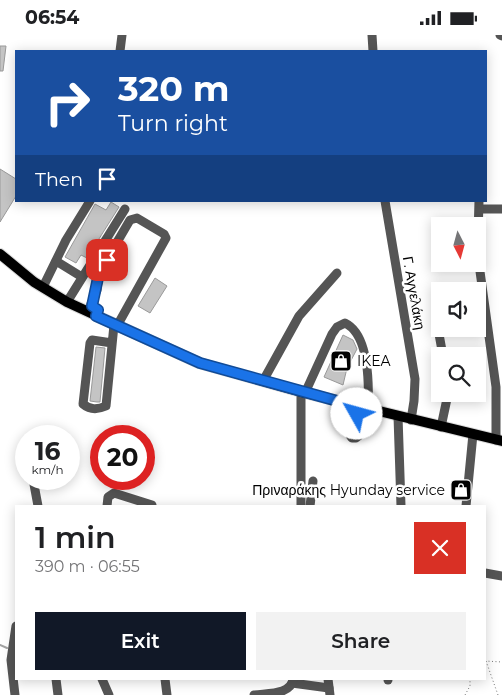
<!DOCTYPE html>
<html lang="en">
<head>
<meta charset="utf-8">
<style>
	:root { --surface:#fff; --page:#f2f2f2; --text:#202124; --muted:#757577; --accent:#111827 }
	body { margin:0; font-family:Montserrat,sans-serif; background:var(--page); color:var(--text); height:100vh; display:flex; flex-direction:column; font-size:19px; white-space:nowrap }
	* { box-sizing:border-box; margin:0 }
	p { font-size:16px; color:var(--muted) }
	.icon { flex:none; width:28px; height:28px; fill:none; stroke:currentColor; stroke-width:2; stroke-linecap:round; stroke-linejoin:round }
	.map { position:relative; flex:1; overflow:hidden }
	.panel { position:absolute; left:15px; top:470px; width:471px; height:175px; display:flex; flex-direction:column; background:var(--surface); border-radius:0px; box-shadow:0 2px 12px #0003 }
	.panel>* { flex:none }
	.banner { position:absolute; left:15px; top:15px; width:472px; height:152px; border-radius:0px; box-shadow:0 2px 12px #0003; background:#1a4fa0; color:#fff; overflow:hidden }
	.needle { width:32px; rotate:174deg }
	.tools { position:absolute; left:431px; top:182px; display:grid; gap:10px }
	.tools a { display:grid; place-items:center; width:55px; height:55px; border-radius:0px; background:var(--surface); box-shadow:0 2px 12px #0003; font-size:25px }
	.speed { position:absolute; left:15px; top:390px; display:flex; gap:10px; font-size:25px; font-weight:700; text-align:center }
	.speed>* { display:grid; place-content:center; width:65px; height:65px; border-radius:50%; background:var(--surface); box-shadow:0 2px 12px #0003; line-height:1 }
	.speed small { font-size:12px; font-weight:400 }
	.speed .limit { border:8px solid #d22; background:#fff; color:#111 }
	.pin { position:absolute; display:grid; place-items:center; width:42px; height:42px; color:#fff; margin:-21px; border-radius:10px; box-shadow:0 2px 8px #0006 }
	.me { position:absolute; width:55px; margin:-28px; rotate:308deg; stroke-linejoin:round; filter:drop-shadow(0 0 4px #0008) }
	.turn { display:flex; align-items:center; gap:18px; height:105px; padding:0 20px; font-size:22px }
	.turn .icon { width:65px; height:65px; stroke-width:2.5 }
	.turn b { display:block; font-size:35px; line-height:42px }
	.then { display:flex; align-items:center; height:48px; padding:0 20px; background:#0003; gap:10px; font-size:19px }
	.round { display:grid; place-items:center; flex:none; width:52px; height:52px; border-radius:0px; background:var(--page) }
	.headline { display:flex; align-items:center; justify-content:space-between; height:85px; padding:0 20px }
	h1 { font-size:30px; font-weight:600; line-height:38px }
	.cta { display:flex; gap:10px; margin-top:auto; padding:10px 20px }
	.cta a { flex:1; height:58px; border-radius:0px; background:var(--accent); color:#fff; font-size:20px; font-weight:600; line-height:58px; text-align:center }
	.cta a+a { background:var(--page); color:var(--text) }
	.status { display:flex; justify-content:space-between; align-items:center; height:35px; padding:0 25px; background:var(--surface); direction:ltr }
	.status svg { height:14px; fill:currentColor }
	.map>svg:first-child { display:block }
</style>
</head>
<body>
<div class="status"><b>06:54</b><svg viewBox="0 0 49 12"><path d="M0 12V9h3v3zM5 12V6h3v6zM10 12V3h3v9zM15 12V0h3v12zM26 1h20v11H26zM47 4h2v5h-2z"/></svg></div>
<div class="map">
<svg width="502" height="660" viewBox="0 0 502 660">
	<rect width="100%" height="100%" fill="#fff"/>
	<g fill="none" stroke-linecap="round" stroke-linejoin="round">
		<path stroke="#a3a3a3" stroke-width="2" d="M0,610L7,613"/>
	</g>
	<g fill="#c4c4c4" stroke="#999">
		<path d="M0,11H6L3,36H0Z"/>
		<path d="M0,134L16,144V161L0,187Z"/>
		<path d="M111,167L119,172L87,223L81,220L76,228L65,222L95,169L106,175Z"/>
		<path d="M155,243L167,251L150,278L138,271Z"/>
		<path d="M343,300L353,305L357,314L347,333L343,350L324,342Z"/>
		<path d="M96,312L105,313L100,367H97L90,366Z"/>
	</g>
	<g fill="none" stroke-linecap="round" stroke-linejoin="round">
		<g stroke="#dbdbdb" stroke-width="12">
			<path id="major" d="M0,219L34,247L67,267L199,328L305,358L502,406"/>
		</g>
		<g stroke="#777" stroke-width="1" stroke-dasharray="1 2.5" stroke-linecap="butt">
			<path d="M485,626L502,627"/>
			<path d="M486,626L498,660"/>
			<path d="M465,660L470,651V644"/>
		</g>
		<g stroke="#555" stroke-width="9">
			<path d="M372,0L373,16"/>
			<path d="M500,0L502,1"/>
			<path d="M120,16L122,0"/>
			<path d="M385,166L415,344L414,366L411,385"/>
			<path d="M480,174H502"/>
			<path d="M478,201L479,166"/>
			<path d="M478,222L496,352V405"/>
			<path d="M56,226L82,242"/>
			<path d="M43,252L66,205L90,166"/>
			<path d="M67,267L125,174"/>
			<path d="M96,281L98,275L91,269L97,255L99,238L130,185L137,183L164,199L166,203L117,291"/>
			<path d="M439,299L443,321"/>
			<path d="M112,308L92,305L90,308L83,369C90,375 97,375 106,371L114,290"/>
			<path d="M263,346L299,281L337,238"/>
			<path d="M301,357V471"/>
			<path d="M305,358L332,299L337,292L345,288C370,300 369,351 368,374"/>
			<path d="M357,379L361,386L360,400L356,403H352L349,399L350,387L357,379L359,372"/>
			<path d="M398,381L401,471"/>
			<path d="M441,392L448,359"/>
			<path d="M33,444L38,471"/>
			<path d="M107,471L108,462L114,458L152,470"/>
			<path d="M310,471L313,446"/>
			<path d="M466,471L473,399"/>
			<path d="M485,538L502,541"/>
			<path d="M56,644L58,660"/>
			<path d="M102,644L109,660"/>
			<path d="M165,644L167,660"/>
			<path d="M328,644L330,660"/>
			<path d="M388,644V645"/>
			<path d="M292,648L329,653"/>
			<path d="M15,660L11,625L16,591"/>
			<path d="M254,660C268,658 291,660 293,644"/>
		</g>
		<use href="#major" stroke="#000" stroke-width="10"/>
	</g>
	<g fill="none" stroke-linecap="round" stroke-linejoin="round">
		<g stroke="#114b97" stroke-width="12">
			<path id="route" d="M107,225L99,238L92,271L98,275L96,281L200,328L359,372L357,379"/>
		</g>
		<use href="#route" stroke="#1a73e8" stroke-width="9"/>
	</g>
	<defs>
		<g id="shop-square" transform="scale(1.125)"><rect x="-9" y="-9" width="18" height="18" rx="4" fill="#000" stroke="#fff"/><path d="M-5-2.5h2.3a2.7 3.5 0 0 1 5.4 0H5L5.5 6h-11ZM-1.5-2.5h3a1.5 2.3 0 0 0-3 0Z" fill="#fff"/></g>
	</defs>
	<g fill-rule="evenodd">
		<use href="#shop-square" x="341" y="326"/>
		<use href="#shop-square" x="461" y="455"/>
	</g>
	<g text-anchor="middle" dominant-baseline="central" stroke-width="5" stroke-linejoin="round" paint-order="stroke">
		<g font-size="14" fill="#000" stroke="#fff">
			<text transform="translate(414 258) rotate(80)">Γ. Αγγελάκη</text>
		</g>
		<g font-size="14" fill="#000" stroke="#fff" text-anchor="start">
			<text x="357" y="326">IKEA</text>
			<text x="445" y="455" text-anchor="end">Πριναράκης Hyunday service</text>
		</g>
	</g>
</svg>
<div class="tools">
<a><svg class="needle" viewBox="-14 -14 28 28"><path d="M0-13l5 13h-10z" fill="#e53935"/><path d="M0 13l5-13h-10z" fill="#757577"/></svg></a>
<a><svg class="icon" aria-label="sound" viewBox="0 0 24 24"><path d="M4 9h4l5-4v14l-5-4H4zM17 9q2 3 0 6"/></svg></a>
<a><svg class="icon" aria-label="search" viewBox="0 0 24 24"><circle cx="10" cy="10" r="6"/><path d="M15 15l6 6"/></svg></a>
</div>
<div class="speed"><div>16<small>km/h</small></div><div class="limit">20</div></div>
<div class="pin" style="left:107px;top:225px;background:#d93025"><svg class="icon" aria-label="arrive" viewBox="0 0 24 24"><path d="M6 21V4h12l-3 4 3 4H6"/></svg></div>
<svg class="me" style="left:357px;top:379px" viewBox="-20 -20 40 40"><circle r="19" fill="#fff"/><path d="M0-13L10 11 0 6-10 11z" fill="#1a73e8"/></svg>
<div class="banner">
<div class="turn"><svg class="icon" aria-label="right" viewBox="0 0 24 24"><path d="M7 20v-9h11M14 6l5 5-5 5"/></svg><div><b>320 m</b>Turn right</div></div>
<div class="then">Then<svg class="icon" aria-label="arrive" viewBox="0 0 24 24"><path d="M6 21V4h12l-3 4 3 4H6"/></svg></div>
</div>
<section class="panel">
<div class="headline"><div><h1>1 min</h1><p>390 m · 06:55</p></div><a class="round" style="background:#d93025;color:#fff"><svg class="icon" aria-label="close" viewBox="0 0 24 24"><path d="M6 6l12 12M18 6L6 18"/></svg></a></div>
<div class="cta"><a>Exit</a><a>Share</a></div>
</section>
</div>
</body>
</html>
